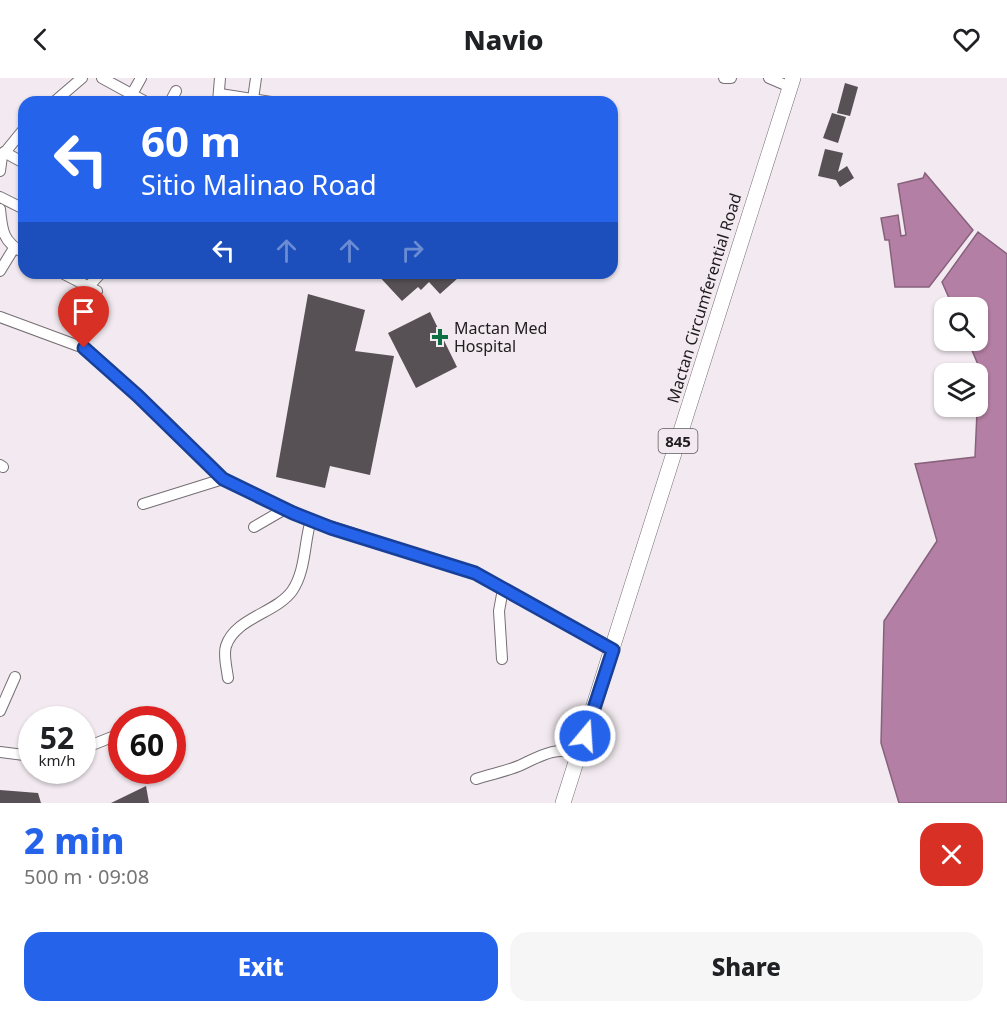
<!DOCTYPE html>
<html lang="en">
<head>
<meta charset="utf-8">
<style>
	:root { --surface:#fff; --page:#f6f6f6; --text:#202124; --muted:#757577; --accent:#2563eb }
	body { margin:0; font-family:"Noto Sans",sans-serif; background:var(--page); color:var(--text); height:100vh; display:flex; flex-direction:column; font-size:22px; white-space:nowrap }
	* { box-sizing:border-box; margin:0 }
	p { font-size:20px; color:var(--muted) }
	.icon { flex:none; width:33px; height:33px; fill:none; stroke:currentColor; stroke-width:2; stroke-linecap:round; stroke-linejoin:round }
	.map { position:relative; height:725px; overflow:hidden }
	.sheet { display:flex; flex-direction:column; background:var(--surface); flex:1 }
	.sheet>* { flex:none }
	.guide { position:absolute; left:18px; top:18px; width:600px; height:183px; border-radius:18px; box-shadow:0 2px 4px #0004; background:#2563eb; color:#fff; overflow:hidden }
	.tools { position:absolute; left:934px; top:219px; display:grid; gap:12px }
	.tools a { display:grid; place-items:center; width:54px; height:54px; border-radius:12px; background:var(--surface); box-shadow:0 2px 4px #0004; font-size:30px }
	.speed { position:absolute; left:18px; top:628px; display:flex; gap:12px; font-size:30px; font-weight:700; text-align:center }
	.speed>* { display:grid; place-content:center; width:78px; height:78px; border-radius:50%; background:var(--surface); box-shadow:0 2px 4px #0004; line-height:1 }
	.speed small { font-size:15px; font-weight:400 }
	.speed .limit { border:9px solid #d22; background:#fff; color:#111 }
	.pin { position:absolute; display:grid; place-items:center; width:51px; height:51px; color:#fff; margin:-62px -26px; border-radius:50% 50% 50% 0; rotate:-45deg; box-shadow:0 0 6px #0007 }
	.pin .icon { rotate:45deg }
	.me { position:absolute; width:66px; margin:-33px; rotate:18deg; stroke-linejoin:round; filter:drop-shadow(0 0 4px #0008) }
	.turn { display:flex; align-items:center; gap:21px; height:126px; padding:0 24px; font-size:27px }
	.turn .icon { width:78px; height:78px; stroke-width:2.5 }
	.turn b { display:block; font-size:42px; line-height:51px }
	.lanes { display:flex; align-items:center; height:57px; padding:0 24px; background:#0003; justify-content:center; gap:30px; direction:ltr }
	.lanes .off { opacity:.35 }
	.round { display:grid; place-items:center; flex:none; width:63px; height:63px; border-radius:18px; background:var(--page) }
	.summary { display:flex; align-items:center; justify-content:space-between; height:102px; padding:0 24px }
	h1 { font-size:36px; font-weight:800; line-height:45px; color:var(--accent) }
	.action { display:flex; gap:12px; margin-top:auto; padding:12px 24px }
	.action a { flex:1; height:69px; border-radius:18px; background:var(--accent); color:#fff; font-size:24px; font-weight:800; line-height:69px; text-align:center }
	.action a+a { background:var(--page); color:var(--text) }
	header { display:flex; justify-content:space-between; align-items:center; height:78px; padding:0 24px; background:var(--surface); font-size:27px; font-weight:800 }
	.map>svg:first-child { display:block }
</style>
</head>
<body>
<header><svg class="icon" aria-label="back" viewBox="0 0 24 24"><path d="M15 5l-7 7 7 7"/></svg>Navio<svg class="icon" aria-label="heart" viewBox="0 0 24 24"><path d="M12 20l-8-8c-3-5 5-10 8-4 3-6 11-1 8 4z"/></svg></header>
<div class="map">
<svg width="1007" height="725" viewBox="0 0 1007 725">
	<rect width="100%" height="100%" fill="#f2eaf0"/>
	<g fill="#b47fa4" stroke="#87617c" stroke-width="1.5">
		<path d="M925,95L973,152L929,209H895L889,162H885L881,140L898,137L901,158L906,157L898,106L923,100Z"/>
		<path d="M978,154L1007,176V725H899L881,665L884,543L937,463L915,386L975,379L979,289L968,263L978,262V230L953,229L942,204Z"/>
	</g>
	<g fill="#575155">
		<path d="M845,5L858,9L850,38L837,35Z"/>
		<path d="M832,35L846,39L838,65L823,60Z"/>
		<path d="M825,71L843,75L838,94L847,88L854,100L840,109L836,102L818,98Z"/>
		<path d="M376,195H453L458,200L440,216L429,204L421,212L418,209L402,223Z"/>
		<path d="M308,216L365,232L355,273L394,278L370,397L330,388L325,410L276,399Z"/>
		<path d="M430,234L457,289L416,310L388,255Z"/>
		<path d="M146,708L149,725H111Z"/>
		<path d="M0,712L38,715L41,725H0Z"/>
	</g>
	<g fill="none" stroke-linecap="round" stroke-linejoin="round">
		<g stroke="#756e73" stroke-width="12">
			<g id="street">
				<path d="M102,0L146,24"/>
				<path d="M724,0H731"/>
				<path d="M769,0L790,9"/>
				<path d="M132,16L141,0"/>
				<path d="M220,16L271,24"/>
				<path d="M253,21L256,0"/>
				<path d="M54,24L82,0"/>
				<path d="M170,24L176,13"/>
				<path d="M218,24L220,0"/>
				<path d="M4,74L24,85"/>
				<path d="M0,93L2,78L24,51"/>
				<path d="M0,119L24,131"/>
				<path d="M0,131C2,153 3,164 24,175"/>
				<path d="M0,193L14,170"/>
				<path d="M62,195L97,213"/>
				<path d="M88,209L101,195"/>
				<path d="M0,239L84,270L138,318L223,401L311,442L475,495L613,571"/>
				<path d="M0,387L3,389"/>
				<path d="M143,426L223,401"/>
				<path d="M254,449L285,431"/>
				<path d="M502,581L499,533L503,511"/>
				<path d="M228,600C227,591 223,577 226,568C235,540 276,535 292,513C306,493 304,464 311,442"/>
				<path d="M0,633L15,599"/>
				<path d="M82,671L122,655"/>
				<path d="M0,674L32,678"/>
				<path d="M476,701C491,696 508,693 521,687C542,677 556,668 579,676"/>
			</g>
		</g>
		<g stroke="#756e73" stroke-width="16">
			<path id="primary" d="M563,725L793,0"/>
		</g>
		<use href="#street" stroke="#fff" stroke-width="10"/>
		<use href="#primary" stroke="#fff" stroke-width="15"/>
	</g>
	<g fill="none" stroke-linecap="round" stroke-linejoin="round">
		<g stroke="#184099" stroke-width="15">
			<path id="route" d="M84,270L138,318L223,401L293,435L331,450L475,495L613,572L585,658"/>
		</g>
		<use href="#route" stroke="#2563eb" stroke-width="10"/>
	</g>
	<path fill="#0d6f44" stroke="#f2eaf0" stroke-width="2" d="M437 250h6v6h6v6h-6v6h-6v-6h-6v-6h6z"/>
	<g text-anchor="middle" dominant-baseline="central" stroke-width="6" stroke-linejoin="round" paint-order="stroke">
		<rect fill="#f2eaf0" stroke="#5e5a5d" stroke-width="1.5" x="658.5" y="351" width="39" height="24" rx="4.5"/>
		<g font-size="15" font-weight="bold" fill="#1f1c1e">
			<text x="678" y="363">845</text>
		</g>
		<g font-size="16" fill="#1f1c1e" stroke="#f2eaf0">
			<text transform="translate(704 220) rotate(-73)">Mactan Circumferential Road</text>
		</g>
		<g font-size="16" fill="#1f1c1e" stroke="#f2eaf0" text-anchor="start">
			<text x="454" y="250">Mactan Med<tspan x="454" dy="18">Hospital</tspan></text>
		</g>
	</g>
</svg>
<div class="tools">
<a><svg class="icon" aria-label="search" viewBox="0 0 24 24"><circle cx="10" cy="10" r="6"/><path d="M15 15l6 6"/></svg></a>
<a><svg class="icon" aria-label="layers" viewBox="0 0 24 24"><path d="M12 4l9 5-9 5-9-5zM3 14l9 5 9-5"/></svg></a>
</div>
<div class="speed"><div>52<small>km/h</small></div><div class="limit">60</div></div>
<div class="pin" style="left:84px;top:270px;background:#d93025"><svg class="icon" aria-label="arrive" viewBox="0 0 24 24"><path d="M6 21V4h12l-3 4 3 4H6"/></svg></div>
<svg class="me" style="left:585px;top:658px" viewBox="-20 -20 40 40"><circle r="17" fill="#2563eb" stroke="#fff" stroke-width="3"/><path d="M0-11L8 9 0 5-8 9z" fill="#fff"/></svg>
<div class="guide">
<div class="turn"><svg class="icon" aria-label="left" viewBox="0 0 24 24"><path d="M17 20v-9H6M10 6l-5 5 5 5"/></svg><div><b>60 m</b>Sitio Malinao Road</div></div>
<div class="lanes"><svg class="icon" aria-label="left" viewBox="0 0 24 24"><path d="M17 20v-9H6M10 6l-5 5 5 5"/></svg><svg class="icon off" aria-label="ahead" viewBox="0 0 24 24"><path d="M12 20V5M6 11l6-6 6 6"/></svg><svg class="icon off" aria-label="ahead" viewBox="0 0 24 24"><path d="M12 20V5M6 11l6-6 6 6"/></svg><svg class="icon off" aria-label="right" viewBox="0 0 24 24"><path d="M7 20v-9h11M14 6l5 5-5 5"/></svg></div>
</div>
</div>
<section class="sheet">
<div class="summary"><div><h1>2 min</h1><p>500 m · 09:08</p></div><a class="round" style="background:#d93025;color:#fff"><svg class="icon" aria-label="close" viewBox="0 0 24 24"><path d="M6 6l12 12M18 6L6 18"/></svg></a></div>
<div class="action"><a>Exit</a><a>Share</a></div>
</section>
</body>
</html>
